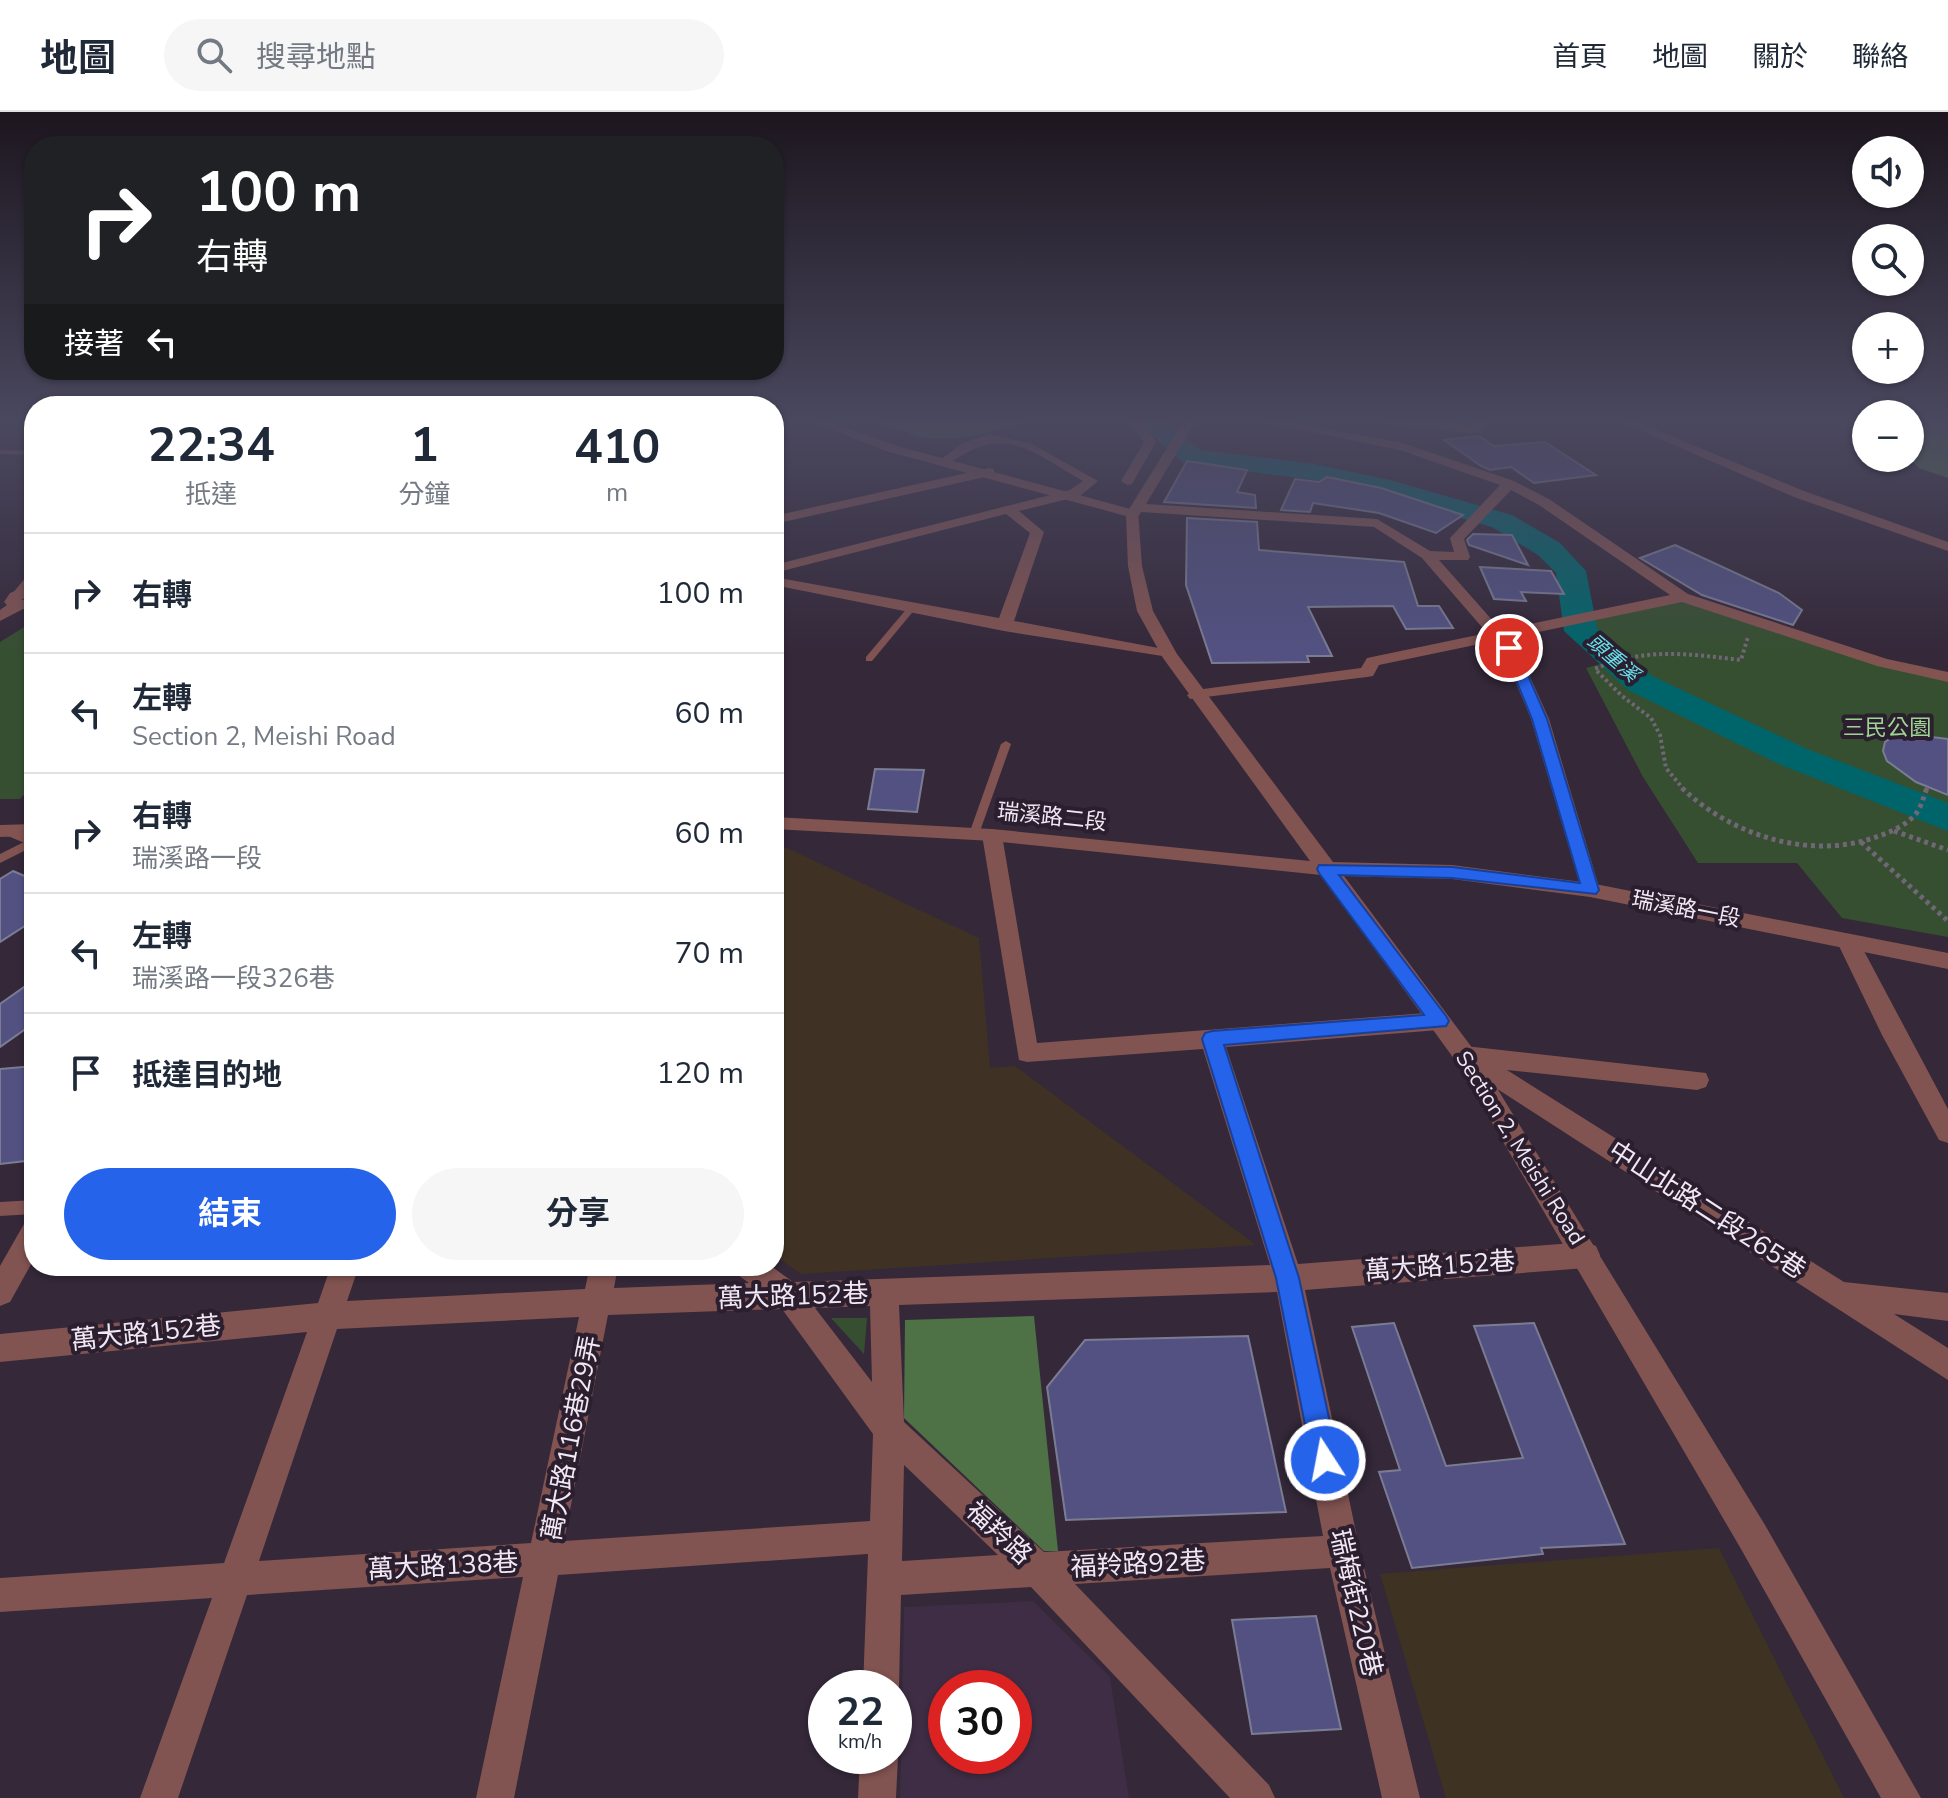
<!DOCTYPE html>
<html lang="zh-TW">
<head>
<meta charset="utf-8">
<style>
	:root { --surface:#fff; --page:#f6f6f7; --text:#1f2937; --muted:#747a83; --line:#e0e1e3; --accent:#2563eb }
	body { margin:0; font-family:"Nunito Sans","Noto Sans TC",sans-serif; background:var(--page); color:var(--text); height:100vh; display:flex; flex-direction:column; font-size:30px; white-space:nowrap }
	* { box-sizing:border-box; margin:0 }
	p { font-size:26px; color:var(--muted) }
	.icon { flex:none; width:44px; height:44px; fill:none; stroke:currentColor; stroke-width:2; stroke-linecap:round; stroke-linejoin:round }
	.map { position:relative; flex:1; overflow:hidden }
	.side { position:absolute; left:24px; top:284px; width:760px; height:880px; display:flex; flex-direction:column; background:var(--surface); border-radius:32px; box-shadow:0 2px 6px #0004 }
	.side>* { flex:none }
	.top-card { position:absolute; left:24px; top:24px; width:760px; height:244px; border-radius:32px; box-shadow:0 2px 6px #0004; background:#202124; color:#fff; overflow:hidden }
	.buttons { position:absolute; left:1852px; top:24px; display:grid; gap:16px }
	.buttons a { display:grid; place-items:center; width:72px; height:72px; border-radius:50%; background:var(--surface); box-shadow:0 2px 6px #0004; font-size:40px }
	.speed { position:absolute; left:808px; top:1558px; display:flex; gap:16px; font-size:40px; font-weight:700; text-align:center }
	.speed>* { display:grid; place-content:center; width:104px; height:104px; border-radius:50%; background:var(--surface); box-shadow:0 2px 6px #0004; line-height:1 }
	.speed small { font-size:20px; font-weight:400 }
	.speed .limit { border:12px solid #d22; background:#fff; color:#111 }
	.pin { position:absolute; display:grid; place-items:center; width:68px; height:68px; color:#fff; margin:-34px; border:4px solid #fff; border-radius:50%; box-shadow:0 2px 8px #0007 }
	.me { position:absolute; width:88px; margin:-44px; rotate:349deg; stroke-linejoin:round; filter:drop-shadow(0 0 6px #0008) }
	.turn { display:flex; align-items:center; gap:28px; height:168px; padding:0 40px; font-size:36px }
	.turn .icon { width:104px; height:104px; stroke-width:2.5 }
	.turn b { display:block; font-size:56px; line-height:68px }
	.then { display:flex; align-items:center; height:76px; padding:0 40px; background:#0003; gap:16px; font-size:30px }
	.eta { display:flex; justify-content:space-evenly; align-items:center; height:136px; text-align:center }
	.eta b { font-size:48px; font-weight:700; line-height:56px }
	.cta { display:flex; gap:16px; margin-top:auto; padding:16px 40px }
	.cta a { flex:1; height:92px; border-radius:48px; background:var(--accent); color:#fff; font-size:32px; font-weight:700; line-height:92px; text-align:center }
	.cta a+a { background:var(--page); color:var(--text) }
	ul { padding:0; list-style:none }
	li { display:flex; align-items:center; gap:24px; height:120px; padding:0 40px; border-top:2px solid var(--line) }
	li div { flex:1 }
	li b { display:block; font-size:30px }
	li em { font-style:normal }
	header { display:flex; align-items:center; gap:48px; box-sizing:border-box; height:112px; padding:0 40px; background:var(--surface); border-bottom:2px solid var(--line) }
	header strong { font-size:38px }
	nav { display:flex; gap:44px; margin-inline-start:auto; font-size:28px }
	.search { width:560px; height:72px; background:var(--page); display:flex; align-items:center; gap:20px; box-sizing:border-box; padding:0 28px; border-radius:44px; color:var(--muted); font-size:30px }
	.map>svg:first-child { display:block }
</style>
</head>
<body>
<header>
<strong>地圖</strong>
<div class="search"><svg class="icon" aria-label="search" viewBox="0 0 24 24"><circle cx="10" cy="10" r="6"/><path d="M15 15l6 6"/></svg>搜尋地點</div>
<nav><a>首頁</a><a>地圖</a><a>關於</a><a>聯絡</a></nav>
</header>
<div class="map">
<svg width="1948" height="1686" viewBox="0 0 1948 1686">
	<rect width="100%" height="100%" fill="#342839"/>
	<path fill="#3e3323" d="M1719,1436L1844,1686H1446L1380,1462Z"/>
	<path fill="#3f3224" d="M774,736H787L979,826L990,956L1015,954L1256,1133L801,1162L774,1143Z"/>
	<path fill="#3e2d44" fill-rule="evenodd" d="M1033,1489L1110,1565L1129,1686H900L904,1495ZM946,1576H1014V1644H946Z"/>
	<g fill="#364f31">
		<path d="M1683,485L1948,569V825L1842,806L1797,751H1698L1643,665L1586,556L1614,548L1581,519L1579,504Z"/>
		<path d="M34,509V672L20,687H0V530Z"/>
		<path d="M831,1206H867L864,1242Z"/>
	</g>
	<g fill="#4e7246">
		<path d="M872,307H1034C1001,318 954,332 918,324C903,320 887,312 872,307Z"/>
		<path d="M1910,307H1948V366L1919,356L1909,346Z"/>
		<path d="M1034,1204L1058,1439H1044L904,1306L905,1208Z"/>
	</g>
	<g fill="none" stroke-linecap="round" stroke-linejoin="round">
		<path fill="#00656b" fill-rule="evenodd" d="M1134,307H1161L1201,338L1314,352L1390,368L1512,403L1560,431L1586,459L1597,516L1652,564L1807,637L1948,691V719L1781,653L1628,578L1564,519L1556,461L1538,443L1492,415L1375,381L1314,368L1184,351Z"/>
	</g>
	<g fill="#525182" stroke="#7b7c93" stroke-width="2">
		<path d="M1479,324L1494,334L1545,330L1596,363L1534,371L1511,355L1490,358L1481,354L1444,328Z"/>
		<path d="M1187,349L1247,358L1237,380L1255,383L1256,396L1164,390Z"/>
		<path d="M1327,365L1381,376L1463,403L1436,421L1379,401L1313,391L1310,400L1281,398L1295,367L1319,370Z"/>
		<path d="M1187,406L1257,410L1259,438L1404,450L1418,494H1439L1453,516L1406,517L1393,494L1308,495L1332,544H1307L1309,550L1212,551L1186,473Z"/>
		<path d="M1473,422L1512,423L1528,453L1469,433L1467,428Z"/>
		<path d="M1675,433L1779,481L1802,498L1793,513L1702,483L1640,446Z"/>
		<path d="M1480,455L1551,459L1564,482L1521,480L1526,489L1494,487Z"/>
		<path d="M1907,622L1948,627V683L1916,670L1887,649L1883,639L1885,630L1894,624Z"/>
		<path d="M875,657L924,658L917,700L868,697Z"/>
		<path d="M13,759L34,768V808L0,830V767Z"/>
		<path d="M34,868V911L0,935V892Z"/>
		<path d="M34,954V1048L0,1052V957Z"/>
		<path d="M1394,1211L1446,1354L1523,1346L1474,1214L1534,1211L1625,1432L1541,1436L1543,1442L1412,1456L1379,1360L1400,1358L1352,1215Z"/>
		<path d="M1248,1224L1286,1400L1066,1408L1047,1275L1085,1228Z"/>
		<path d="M1316,1504L1341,1617L1252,1622L1232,1508Z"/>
	</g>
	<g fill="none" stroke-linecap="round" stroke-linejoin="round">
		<g stroke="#716676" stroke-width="4" stroke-dasharray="3 3" stroke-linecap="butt">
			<path d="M1684,678L1666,656L1660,623L1651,606L1622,584L1595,557C1643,535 1690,542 1741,548L1748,525"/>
			<path d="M1926,678L1928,675"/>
		</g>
		<g stroke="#716676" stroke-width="5" stroke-dasharray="4 4" stroke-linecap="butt">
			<path d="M1682,676C1730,722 1805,747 1870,727C1886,722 1902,716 1914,704C1921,697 1923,686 1927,676"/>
			<path d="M1894,719L1948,738"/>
			<path d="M1861,730L1948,809"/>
		</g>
		<g fill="#815351" fill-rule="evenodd">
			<path d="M0,338L34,339V343L0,342Z"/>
			<path d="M31,459H34V466L18,486H12V482Z"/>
			<path d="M909,494L916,496L872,549H866V545Z"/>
			<path d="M1006,629L1011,632L979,722L974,726L970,724L969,722L1001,632Z"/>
			<path d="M34,725V734L0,751V742Z"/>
			<path d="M34,1088V1102L0,1104V1090Z"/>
		</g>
		<g fill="#815351" fill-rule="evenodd">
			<path d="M1127,307H1139L1156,330L1132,372L1127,373L1121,369L1144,330Z"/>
			<path d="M1185,307H1197L1146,392L1377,407L1430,439L1454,440L1450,426L1500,373L1400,338L1246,307H1270L1403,331L1514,369L1549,387L1688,482L1887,547L1948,560V570L1877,554L1682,490L1509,526L1517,536L1549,607L1600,778L1597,783H1583L1531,607L1502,537L1494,529L1379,553L1373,564L1367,565L1190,587L1187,583L1196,578L1361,556L1367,546L1487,521L1422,446L1374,415L1141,400L1138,405H1128L1126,402ZM1511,378L1539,393L1670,483L1501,518L1439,448H1468L1470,445L1464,427Z"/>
			<path d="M1376,307H1413L1471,313L1475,307H1487L1482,318L1472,321L1382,311Z"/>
			<path d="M989,322L1032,332L1098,369L1080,384L1019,399L1044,420L1014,509L1169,538L1177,543L1175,546L1004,519L774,473V465L999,506L1030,421L1006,402L774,461V453L1070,378L1083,369C1032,340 1004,310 949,352L939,349L961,332Z"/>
			<path d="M989,356L994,357V363L774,412V404Z"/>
			<path d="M34,471V481L21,488L34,487V497H23L0,509V498L7,493L4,490L10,481Z"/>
			<path d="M15,713L34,720V735L8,724L5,719L8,714Z"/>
			<path d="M992,717L1002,723L1037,931L1439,900L1447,903L1451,909L1447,915L1439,918L1226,935L1298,1152L1586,1130L1596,1134L1600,1143L1596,1152L1586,1156L1305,1178L1360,1439L1420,1686H1382L1330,1456L1075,1472L1269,1673L1275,1686H1230L1031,1475L901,1483L899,1576L894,1588V1576H863L868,1442L558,1463L514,1686H476L523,1465L247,1483L178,1686H140L212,1486L0,1500V1466L224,1451L307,1220L0,1250V1222L318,1191L331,1154H359L347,1189L585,1177L590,1154H618L614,1176L749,1171L738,1163L734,1154H771L793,1170L1270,1153L1203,937L1027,950L1019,948L982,723ZM1277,1180L1323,1424L1044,1440L904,1310L899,1193ZM870,1194L872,1270L815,1196ZM782,1197L873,1322L870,1409L564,1429L608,1203ZM579,1205L531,1431L259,1449L337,1217ZM904,1353L998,1443L902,1449Z"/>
			<path d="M1848,822L1856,824L1948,997V1031L1939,1028L1882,923L1837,830L1840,824Z"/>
			<path d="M1465,934L1706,961L1709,968L1706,975L1697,978L1507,958L1844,1170L1948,1181V1209L1894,1202L1948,1236V1268L1457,951L1453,944L1457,937Z"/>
			<path d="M34,1109V1147L10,1190L0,1194V1154L24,1112Z"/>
			<path d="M894,1635L898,1644L896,1686H858L860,1644H894Z"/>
		</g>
		<g fill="#815351" fill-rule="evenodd">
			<path d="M806,307H822L894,333L1138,399L1142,454L1153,499L1177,542L1333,750L1452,753L1590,771L1948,841V857L1590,785L1452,767L1344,764L1473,937L1765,1413L1921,1686H1881L1741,1437L1457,951L1321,763L992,729L774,717V705L992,717L1310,749L1163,546L1137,499L1128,454L1126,404L886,339Z"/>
			<path d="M1614,307H1630L1804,379L1948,430V439L1794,385Z"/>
			<path d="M34,712V724L0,725V713Z"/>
		</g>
	</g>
	<linearGradient id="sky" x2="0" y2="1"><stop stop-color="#1d161f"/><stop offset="0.57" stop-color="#4a485f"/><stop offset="1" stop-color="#4a485f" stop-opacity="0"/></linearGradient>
	<rect width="1948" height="543" fill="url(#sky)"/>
	<path fill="#2563eb" stroke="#184099" stroke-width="2" d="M1509,532L1516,536L1547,607L1599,778L1596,782L1452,766L1339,763L1446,904L1449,909L1446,914L1224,933L1299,1166L1338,1348L1334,1357L1325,1361L1315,1357L1312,1348L1276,1166L1202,927L1205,921L1212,919L1424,903L1319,761L1317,757L1319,753L1452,755L1580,771L1532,607L1503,536Z"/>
	<g text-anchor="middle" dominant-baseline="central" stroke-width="8" stroke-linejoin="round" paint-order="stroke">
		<g font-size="20" font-style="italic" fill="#69e1eb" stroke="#2a1e2f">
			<text transform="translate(1613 546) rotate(41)">頭重溪</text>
		</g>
		<g font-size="22" fill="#9dd491" stroke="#2a1e2f">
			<text x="1887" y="616">三民公園</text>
		</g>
		<g font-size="22" fill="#f1e8f4" stroke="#2a1e2f">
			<text transform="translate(1052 705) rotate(6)">瑞溪路二段</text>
			<text transform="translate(1686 797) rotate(11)">瑞溪路一段</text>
			<text transform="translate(1520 1036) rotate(58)">Section 2, Meishi Road</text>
		</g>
		<g font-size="26" fill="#f1e8f4" stroke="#2a1e2f">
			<text transform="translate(1707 1098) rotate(33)">中山北路二段265巷</text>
			<text transform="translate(1440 1154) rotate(-4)">萬大路152巷</text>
			<text transform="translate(793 1184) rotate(-2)">萬大路152巷</text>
			<text transform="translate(146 1221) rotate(-6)">萬大路152巷</text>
			<text transform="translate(571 1326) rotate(-79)">萬大路116巷29弄</text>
			<text transform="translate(999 1421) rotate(43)">福羚路</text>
			<text transform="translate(1138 1452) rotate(-3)">福羚路92巷</text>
			<text transform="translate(443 1454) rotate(-3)">萬大路138巷</text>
			<text transform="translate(1356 1491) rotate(77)">瑞梅街220巷</text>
		</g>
	</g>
</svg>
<div class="buttons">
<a><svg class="icon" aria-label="sound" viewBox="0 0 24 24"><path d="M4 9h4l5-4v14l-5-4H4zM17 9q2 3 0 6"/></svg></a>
<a><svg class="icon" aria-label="search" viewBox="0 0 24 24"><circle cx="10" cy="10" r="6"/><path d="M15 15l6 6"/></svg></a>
<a>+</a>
<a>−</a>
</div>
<div class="speed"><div>22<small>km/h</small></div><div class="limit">30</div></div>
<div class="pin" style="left:1509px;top:536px;background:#d93025"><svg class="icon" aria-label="arrive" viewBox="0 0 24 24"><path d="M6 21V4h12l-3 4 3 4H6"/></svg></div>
<svg class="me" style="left:1325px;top:1348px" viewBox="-20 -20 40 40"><circle r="17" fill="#2563eb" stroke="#fff" stroke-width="3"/><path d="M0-11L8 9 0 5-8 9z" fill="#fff"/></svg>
<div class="top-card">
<div class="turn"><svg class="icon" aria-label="right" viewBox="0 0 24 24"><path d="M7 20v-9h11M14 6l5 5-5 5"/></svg><div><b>100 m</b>右轉</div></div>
<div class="then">接著<svg class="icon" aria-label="left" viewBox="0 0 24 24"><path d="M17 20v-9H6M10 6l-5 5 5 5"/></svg></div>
</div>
<section class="side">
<div class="eta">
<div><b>22:34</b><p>抵達</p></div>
<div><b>1</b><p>分鐘</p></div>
<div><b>410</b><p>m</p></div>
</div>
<ul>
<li><svg class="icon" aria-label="right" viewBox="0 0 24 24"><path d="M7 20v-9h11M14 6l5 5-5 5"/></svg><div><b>右轉</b></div><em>100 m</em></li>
<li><svg class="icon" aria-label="left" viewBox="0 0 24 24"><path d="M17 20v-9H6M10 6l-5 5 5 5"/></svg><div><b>左轉</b><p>Section 2, Meishi Road</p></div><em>60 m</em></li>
<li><svg class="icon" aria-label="right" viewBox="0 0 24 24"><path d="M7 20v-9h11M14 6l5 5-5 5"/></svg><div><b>右轉</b><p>瑞溪路一段</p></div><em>60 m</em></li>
<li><svg class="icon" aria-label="left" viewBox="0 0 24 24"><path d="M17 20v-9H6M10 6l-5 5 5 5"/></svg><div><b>左轉</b><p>瑞溪路一段326巷</p></div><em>70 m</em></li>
<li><svg class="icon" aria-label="arrive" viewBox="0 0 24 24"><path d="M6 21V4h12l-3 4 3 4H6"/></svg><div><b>抵達目的地</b></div><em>120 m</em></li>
</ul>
<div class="cta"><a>結束</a><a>分享</a></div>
</section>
</div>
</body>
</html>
